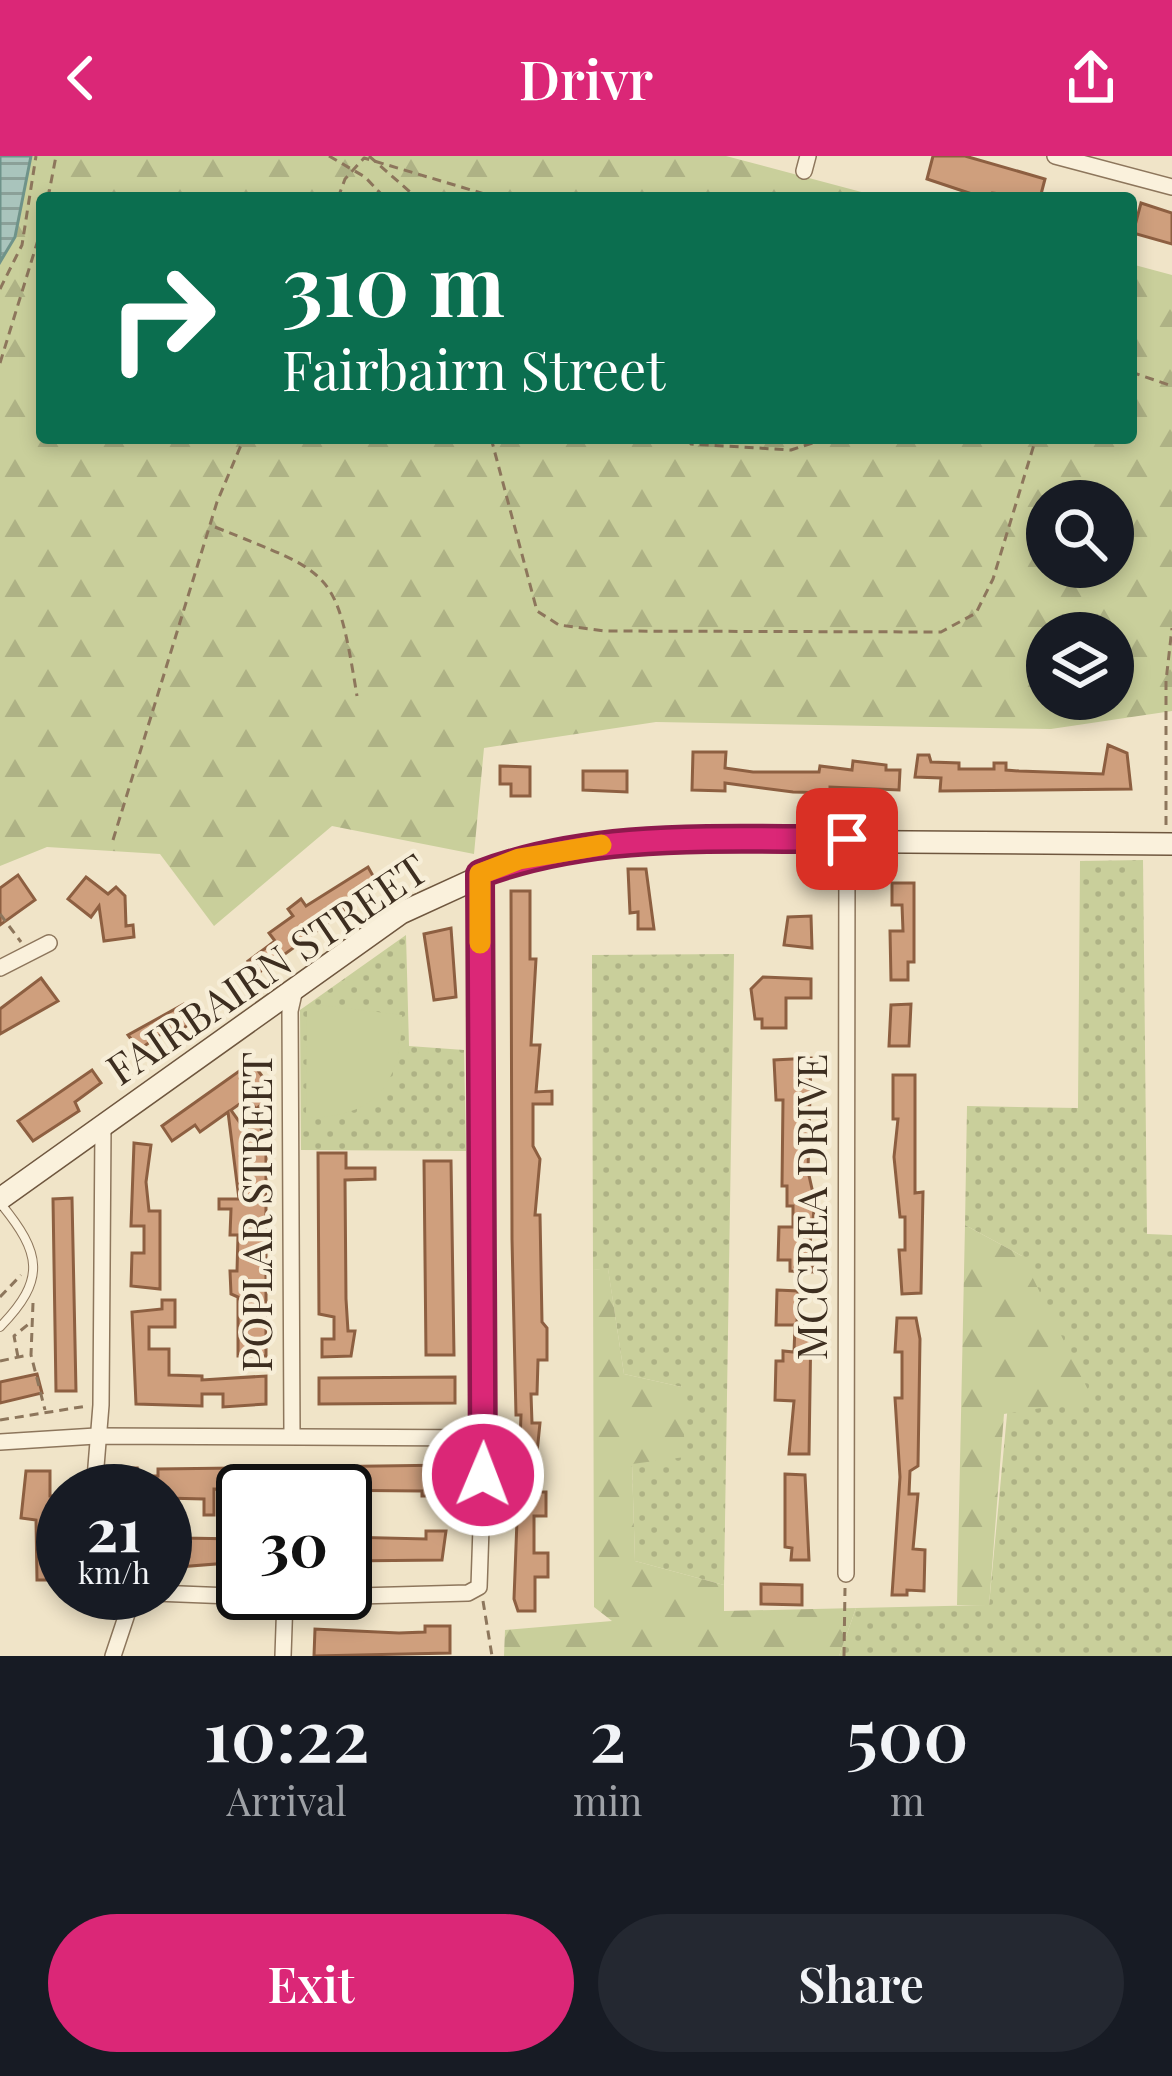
<!DOCTYPE html>
<html lang="en">
<head>
<meta charset="utf-8">
<style>
	:root { --surface:#171b24; --page:#242831; --text:#f1f3f6; --muted:#9ea1a6; --accent:#db2777 }
	body { margin:0; font-family:"Playfair Display",serif; background:var(--page); color:var(--text); height:100vh; display:flex; flex-direction:column; font-size:45px; white-space:nowrap }
	* { box-sizing:border-box; margin:0 }
	p { font-size:39px; color:var(--muted) }
	.icon { flex:none; width:66px; height:66px; fill:none; stroke:currentColor; stroke-width:2; stroke-linecap:round; stroke-linejoin:round }
	.map { position:relative; height:1500px; overflow:hidden }
	.sheet { display:flex; flex-direction:column; background:var(--surface); flex:1 }
	.sheet>* { flex:none }
	.banner { position:absolute; left:36px; top:36px; width:1101px; height:252px; border-radius:12px; box-shadow:0 6px 18px #0003; background:#0b6e4f; color:#fff; overflow:hidden }
	.controls { position:absolute; left:1026px; top:324px; display:grid; gap:24px }
	.controls a { display:grid; place-items:center; width:108px; height:108px; border-radius:50%; background:var(--surface); box-shadow:0 6px 18px #0003; font-size:60px }
	.speed { position:absolute; left:36px; top:1308px; display:flex; gap:24px; font-size:60px; font-weight:700; text-align:center }
	.speed>* { display:grid; place-content:center; width:156px; height:156px; border-radius:50%; background:var(--surface); box-shadow:0 6px 18px #0003; line-height:1 }
	.speed small { font-size:30px; font-weight:400 }
	.speed .limit { border:6px solid #111; border-radius:18px; background:#fff; color:#111 }
	.pin { position:absolute; display:grid; place-items:center; width:102px; height:102px; color:#fff; margin:-51px; border-radius:24px; box-shadow:0 6px 18px #0006 }
	.me { position:absolute; width:132px; margin:-66px; rotate:1deg; stroke-linejoin:round; filter:drop-shadow(0 0 9px #0008) }
	.turn { display:flex; align-items:center; gap:42px; height:252px; padding:0 48px; font-size:54px }
	.turn .icon { width:156px; height:156px; stroke-width:2.5 }
	.turn b { display:block; font-size:84px; line-height:102px }
	.eta { display:flex; justify-content:space-evenly; align-items:center; height:204px; text-align:center }
	.eta b { font-size:72px; font-weight:600; line-height:84px }
	.action { display:flex; gap:24px; margin-top:auto; padding:24px 48px }
	.action a { flex:1; height:138px; border-radius:72px; background:var(--accent); color:#fff; font-size:48px; font-weight:600; line-height:138px; text-align:center }
	.action a+a { background:var(--page); color:var(--text) }
	header { display:flex; justify-content:space-between; align-items:center; height:156px; padding:0 48px; background:var(--accent); color:#fff; font-size:54px; font-weight:600 }
	.map>svg:first-child { display:block }
</style>
</head>
<body>
<header><svg class="icon" aria-label="back" viewBox="0 0 24 24"><path d="M15 5l-7 7 7 7"/></svg>Drivr<svg class="icon" aria-label="share" viewBox="0 0 24 24"><path d="M12 15V3M7 8l5-5 5 5M5 13v7h14v-7"/></svg></header>
<div class="map">
<svg width="1172" height="1500" viewBox="0 0 1172 1500">
	<defs>
		<pattern id="grass-dots" width="8" height="8" patternUnits="userSpaceOnUse" patternTransform="scale(3)"><rect width="8" height="8" fill="#c9cf9b"/><path d="M2 2h.1M6 6h.1" fill="none" stroke="#aeb285" stroke-width="1.8" stroke-linecap="round"/></pattern>
		<pattern id="forest-firs" width="22" height="20" patternUnits="userSpaceOnUse" patternTransform="scale(3)"><rect width="22" height="20" fill="#c9cf9b"/><path d="M5 1l3.5 6h-7zM16 11l3.5 6h-7z" fill="#aeb285"/></pattern>
		<pattern id="water-rules" width="6" height="5" patternUnits="userSpaceOnUse" patternTransform="scale(3)"><rect width="6" height="5" fill="#a9c4bc"/><path d="M0 2.5h6" fill="none" stroke="#8ba098"/></pattern>
	</defs>
	<rect width="100%" height="100%" fill="#f0e4c8"/>
	<g fill="url(#grass-dots)">
		<path d="M1143,704L1147,1078L1172,1079V1500H839L856,1452L989,1449L1022,1100L965,1069L967,950L1078,952L1080,705Z"/>
		<path d="M406,779L409,890L464,894L466,995L301,994L300,854Z"/>
		<path d="M734,798L724,1429L635,1405L632,1307L682,1231L624,1218L608,1113L593,1114L592,799Z"/>
	</g>
	<g fill="url(#forest-firs)" fill-rule="evenodd">
		<path d="M31,0H726L884,42H42V282H1131V108L1172,119V555L1051,573L656,566L484,592L474,698L332,670L214,770L160,698L47,691L0,710V106L16,81ZM1047,345H1113V411H1047ZM1047,477H1113V543H1047Z"/>
		<path d="M965,1069L1022,1100L1093,1244L1004,1258L989,1450L957,1449Z"/>
		<path d="M608,1112L624,1218L682,1231L685,1301L632,1308L635,1405L724,1429V1455L856,1452L839,1500H504L505,1474L612,1465L594,1451L593,1114Z"/>
	</g>
	<path fill="#c9cf9b" d="M320,849L402,859C401,927 378,961 306,962L307,854Z"/>
	<path fill="url(#water-rules)" stroke="#6f938a" stroke-width="3" d="M0,0H31L15,81L0,106Z"/>
	<g fill="#cf9f7d" stroke="#8d5f41" stroke-width="3">
		<path d="M933,0H965L1045,23L1040,42L992,37L984,42L927,23Z"/>
		<path d="M1141,47L1172,57V88L1133,77Z"/>
		<path d="M1108,589L1127,597L1131,633L940,635L941,622L915,621L918,599H929L931,606L959,607V613H994V607H1006V614L1019,615L1103,618Z"/>
		<path d="M693,596H726L725,612L753,616H819L820,610L852,614L853,605L886,609V614H900L899,634L830,631V637L793,636L725,627V635L692,634Z"/>
		<path d="M500,610L530,611V640H511V628H500Z"/>
		<path d="M583,615H627V636L583,634Z"/>
		<path d="M368,711L377,727L340,748L345,755L257,818L248,805L275,785L269,777L293,760L288,753L301,743L306,750Z"/>
		<path d="M628,713H646L654,773H638V756L630,757Z"/>
		<path d="M18,719L35,744L0,769V732Z"/>
		<path d="M86,721L108,738L116,731L125,740L126,770L133,769L134,781L104,785L99,750L91,761L68,743Z"/>
		<path d="M892,727H914V806H908V824H891L890,775H903L902,749H892Z"/>
		<path d="M511,735H530V803H536L531,889H540L536,936L552,935V948H533V990L540,1003L535,1059H540L542,1166L547,1172V1204H538L537,1238H531L532,1267H540L533,1336H546V1360H534V1397H548V1421H535V1455H518L514,1443L521,1259H516L512,1083Z"/>
		<path d="M811,760L812,792L784,789L788,761Z"/>
		<path d="M451,772L456,841L434,844L424,778Z"/>
		<path d="M763,821L811,823V842H786V872H762V863H755L751,833Z"/>
		<path d="M41,822L58,845L0,878V853Z"/>
		<path d="M184,848L195,864L174,879L169,872L139,894L128,879Z"/>
		<path d="M911,848L909,890H889L891,849Z"/>
		<path d="M811,902L808,1015L815,1046L808,1104H813V1116L790,1115V1104H778L779,1071H793V1050H787V1030H782L783,944H776L774,904Z"/>
		<path d="M252,906L267,927L259,933L267,944L256,953L248,942L231,954L243,971L260,967L266,996V1200H238V1141L231,1138L230,1115H237L238,1079H230L231,1053H219V1043H239L228,956L200,976L195,969L172,985L162,970Z"/>
		<path d="M92,914L101,927L75,946L79,955L33,985L18,965Z"/>
		<path d="M893,919H915V1037L923,1036L921,1137L902,1138L899,1094H905V1061H900L894,1001L898,963H893Z"/>
		<path d="M134,987L151,989L146,1026L149,1055H160V1133L131,1130L132,1097H144V1070H131Z"/>
		<path d="M318,997H346V1012H375V1023L345,1024L346,1143L348,1175H355L351,1200L322,1201V1183H334V1161L319,1158Z"/>
		<path d="M424,1005H451L454,1199H426Z"/>
		<path d="M72,1042L76,1235H56L53,1043Z"/>
		<path d="M777,1134L798,1135L797,1167H811L809,1298H789L794,1245L775,1244L776,1205H783V1195L794,1196L795,1169H776Z"/>
		<path d="M162,1144H175V1171H149V1193H169V1219L202,1220V1224L266,1220V1248L223,1251V1238H202V1250L136,1248L132,1156L162,1153Z"/>
		<path d="M897,1162H916L920,1183L918,1310L910,1315L909,1338H918L913,1393L925,1394L924,1435L907,1434V1439H892L900,1321L895,1242H902V1196H895Z"/>
		<path d="M37,1218L42,1237L0,1247V1226Z"/>
		<path d="M455,1221V1247L319,1248V1222Z"/>
		<path d="M449,1309V1329H437V1340H422V1335L214,1333V1359H204V1343L165,1342V1335H115L119,1312H137L136,1320H158V1313Z"/>
		<path d="M26,1315H50V1340H57L60,1368V1424H37L36,1364L21,1362Z"/>
		<path d="M785,1318L805,1319L809,1404H791L792,1392L785,1391Z"/>
		<path d="M171,1362H182L181,1382L240,1383V1406L165,1412Z"/>
		<path d="M426,1375H446L442,1404L345,1405V1381L426,1383Z"/>
		<path d="M761,1428L802,1429V1449L761,1448Z"/>
		<path d="M425,1470H450V1497L314,1500L315,1473L399,1477L425,1476Z"/>
	</g>
	<g fill="none" stroke-linecap="round" stroke-linejoin="round">
		<g stroke="#8d765c" stroke-width="10">
			<path id="service" d="M0,1171C47,1123 41,1097 1,1048"/>
		</g>
		<g stroke="#8d765c" stroke-width="18">
			<g id="minor">
				<path d="M1055,0L1172,31"/>
				<path d="M804,15L808,0"/>
				<path d="M0,812L49,787"/>
				<path d="M292,1279L290,855L295,833"/>
				<path d="M0,1286L96,1280L484,1282"/>
				<path d="M94,1335L101,1249L103,970"/>
				<path d="M846,1418L847,683"/>
				<path d="M155,1437L285,1442L468,1437L479,1431L484,1282L480,717"/>
				<path d="M113,1500L134,1437"/>
				<path d="M283,1500L285,1442"/>
			</g>
		</g>
		<g stroke="#6f573f" stroke-width="24">
			<path id="secondary" d="M0,1043L401,757L519,703L643,684L1172,688"/>
		</g>
		<g stroke="#8d765c" stroke-width="3" stroke-dasharray="9 6" stroke-linecap="butt">
			<path d="M329,0L365,21L385,42"/>
			<path d="M369,0L417,42"/>
			<path d="M48,42L56,0"/>
			<path d="M338,42L345,23L364,2L498,42"/>
			<path d="M0,133L22,89L36,0"/>
			<path d="M0,207L42,71"/>
			<path d="M1131,216L1172,230"/>
			<path d="M491,282L537,455L559,469L605,475L941,476L976,457L993,423L1036,282"/>
			<path d="M693,282L691,288L791,294L828,282"/>
			<path d="M215,371C334,419 336,412 357,540"/>
			<path d="M1166,669V525L1172,472"/>
			<path d="M113,684L217,346L244,282"/>
			<path d="M0,758L21,786"/>
			<path d="M0,1141L21,1119"/>
			<path d="M33,1147L31,1199L45,1254"/>
			<path d="M18,1201L14,1180L31,1166"/>
			<path d="M0,1205L28,1199"/>
			<path d="M0,1264L87,1250"/>
			<path d="M483,1445L492,1500"/>
			<path d="M844,1500L845,1432"/>
		</g>
		<use href="#service" stroke="#faf1dc" stroke-width="8"/>
		<use href="#minor" stroke="#faf1dc" stroke-width="15"/>
		<use href="#secondary" stroke="#faf1dc" stroke-width="21"/>
	</g>
	<g fill="none" stroke-linecap="round" stroke-linejoin="round">
		<g stroke="#8e194d" stroke-width="30">
			<path id="route" d="M483,1319L480,718C597,674 724,684 847,683"/>
		</g>
		<use href="#route" stroke="#db2777" stroke-width="21"/>
		<path stroke="#f59e0b" stroke-width="21" d="M480,787V718L519,703L601,689"/>
	</g>
	<g text-anchor="middle" dominant-baseline="central" stroke-width="9" stroke-linejoin="round" paint-order="stroke">
		<g font-size="42" fill="#3d2e20" stroke="#f7eed8">
			<text transform="translate(266 812) rotate(-34)">FAIRBAIRN STREET</text>
			<text transform="translate(810 1051) rotate(-90)">MCCREA DRIVE</text>
			<text transform="translate(255 1056) rotate(-90)">POPLAR STREET</text>
		</g>
	</g>
</svg>
<div class="controls">
<a><svg class="icon" aria-label="search" viewBox="0 0 24 24"><circle cx="10" cy="10" r="6"/><path d="M15 15l6 6"/></svg></a>
<a><svg class="icon" aria-label="layers" viewBox="0 0 24 24"><path d="M12 4l9 5-9 5-9-5zM3 14l9 5 9-5"/></svg></a>
</div>
<div class="speed"><div>21<small>km/h</small></div><div class="limit">30</div></div>
<div class="pin" style="left:847px;top:683px;background:#d93025"><svg class="icon" aria-label="arrive" viewBox="0 0 24 24"><path d="M6 21V4h12l-3 4 3 4H6"/></svg></div>
<svg class="me" style="left:483px;top:1319px" viewBox="-20 -20 40 40"><circle r="17" fill="#db2777" stroke="#fff" stroke-width="3"/><path d="M0-11L8 9 0 5-8 9z" fill="#fff"/></svg>
<div class="banner">
<div class="turn"><svg class="icon" aria-label="right" viewBox="0 0 24 24"><path d="M7 20v-9h11M14 6l5 5-5 5"/></svg><div><b>310 m</b>Fairbairn Street</div></div>
</div>
</div>
<section class="sheet">
<div class="eta">
<div><b>10:22</b><p>Arrival</p></div>
<div><b>2</b><p>min</p></div>
<div><b>500</b><p>m</p></div>
</div>
<div class="action"><a>Exit</a><a>Share</a></div>
</section>
</body>
</html>
